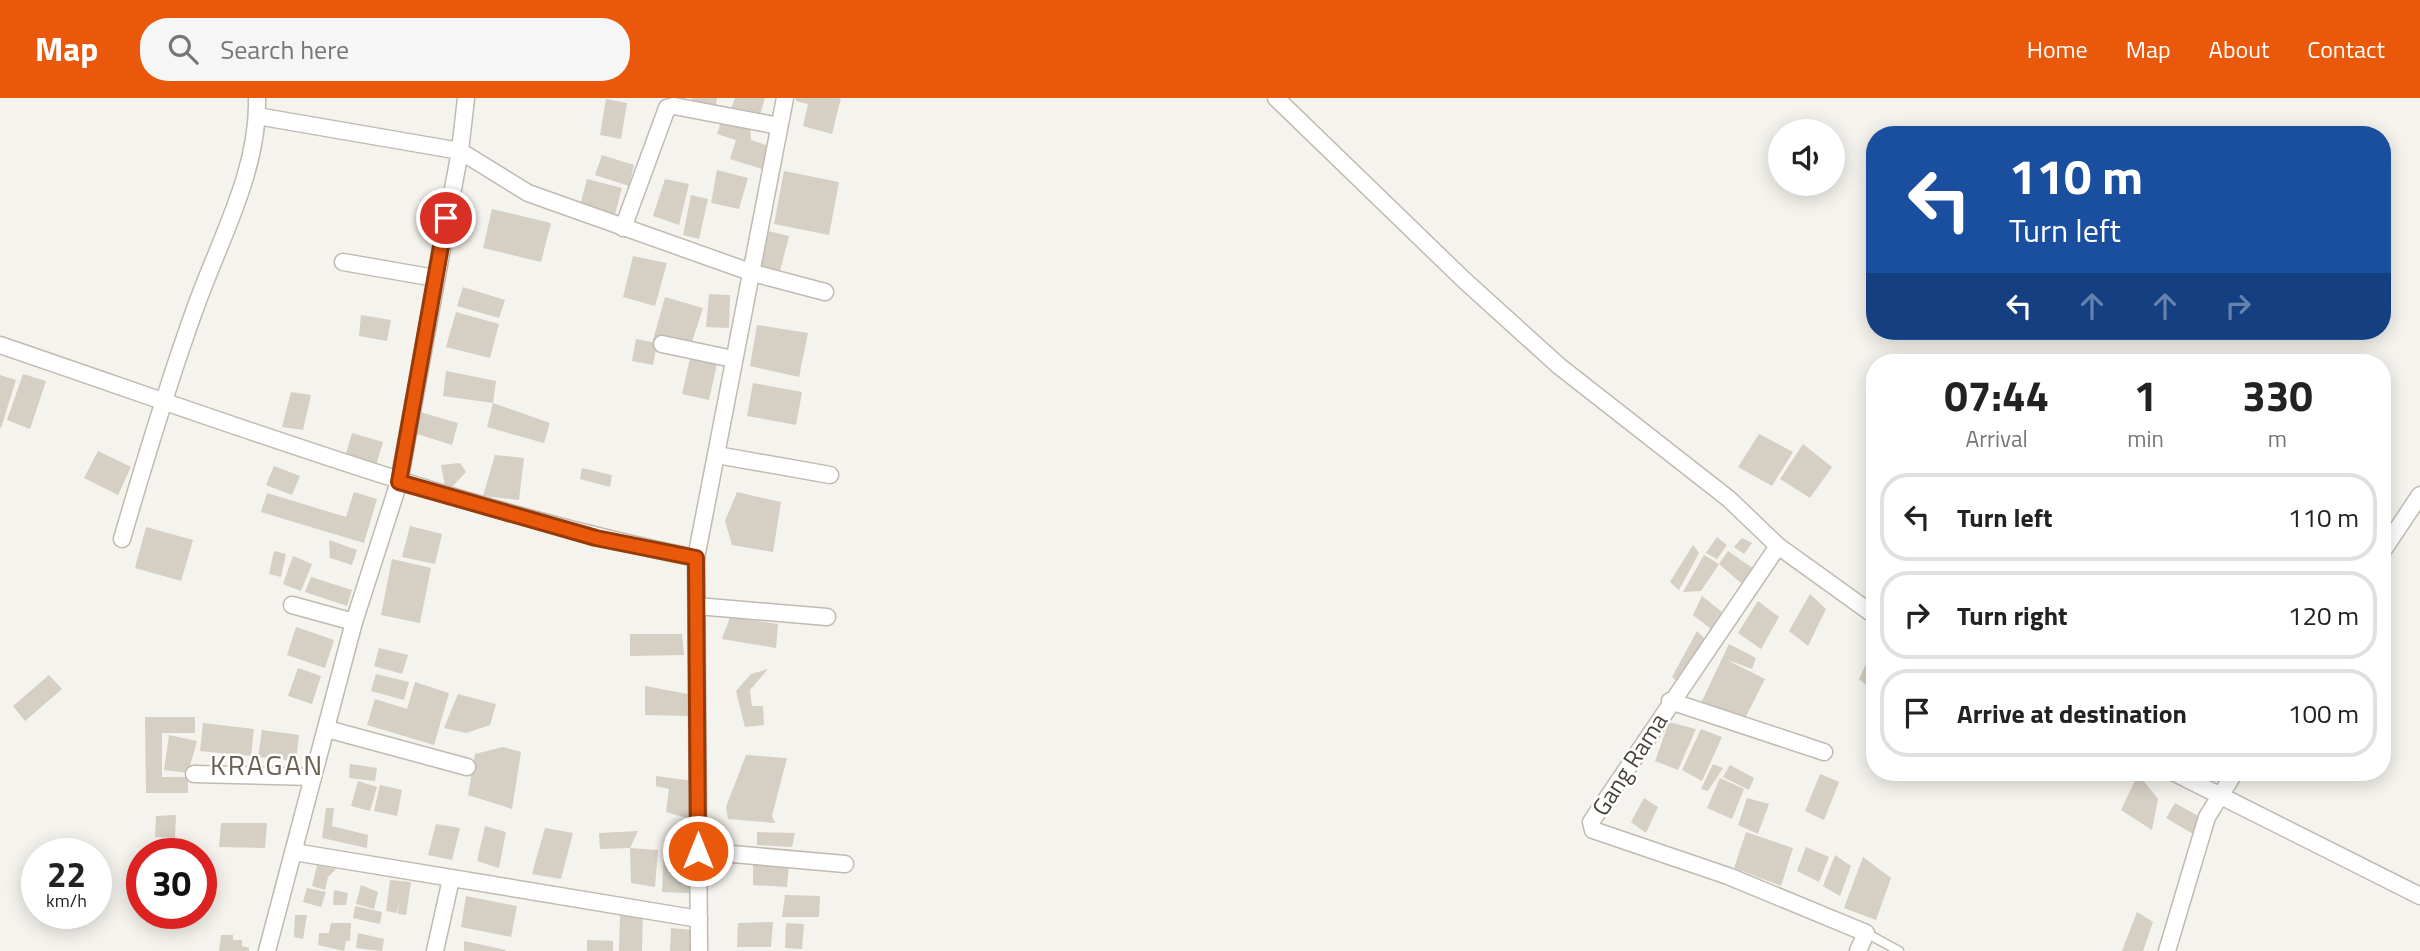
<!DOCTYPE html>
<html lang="en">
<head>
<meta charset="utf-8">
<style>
	:root { --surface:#fff; --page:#f6f6f6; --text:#222; --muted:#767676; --line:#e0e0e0; --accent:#ea580c }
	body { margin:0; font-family:"Titillium Web",sans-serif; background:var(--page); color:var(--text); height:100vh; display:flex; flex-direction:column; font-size:26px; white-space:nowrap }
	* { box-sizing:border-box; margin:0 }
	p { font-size:23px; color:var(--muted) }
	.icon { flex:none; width:38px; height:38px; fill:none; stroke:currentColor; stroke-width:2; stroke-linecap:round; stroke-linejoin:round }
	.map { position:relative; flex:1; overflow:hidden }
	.drawer { position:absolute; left:1866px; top:256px; width:525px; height:427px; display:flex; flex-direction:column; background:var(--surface); border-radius:28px; box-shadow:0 4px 18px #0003 }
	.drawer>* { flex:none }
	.guide { position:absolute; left:1866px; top:28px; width:525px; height:214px; border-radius:28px; box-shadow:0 4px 18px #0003; background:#1a4fa0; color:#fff; overflow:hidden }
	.buttons { position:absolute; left:1768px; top:21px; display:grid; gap:14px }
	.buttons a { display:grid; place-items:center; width:77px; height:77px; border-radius:50%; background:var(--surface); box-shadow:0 4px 18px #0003; font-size:35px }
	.speed { position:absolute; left:21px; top:740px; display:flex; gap:14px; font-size:35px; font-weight:700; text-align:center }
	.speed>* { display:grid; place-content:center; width:91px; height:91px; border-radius:50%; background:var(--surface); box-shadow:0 4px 18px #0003; line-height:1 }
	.speed small { font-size:18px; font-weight:400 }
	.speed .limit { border:10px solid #d22; background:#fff; color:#111 }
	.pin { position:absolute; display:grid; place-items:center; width:60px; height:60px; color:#fff; margin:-30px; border:4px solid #fff; border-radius:50%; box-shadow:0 2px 7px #0007 }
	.me { position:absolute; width:77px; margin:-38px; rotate:0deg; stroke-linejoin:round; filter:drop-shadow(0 0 5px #0008) }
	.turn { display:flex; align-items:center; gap:24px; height:147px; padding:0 28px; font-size:32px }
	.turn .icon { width:91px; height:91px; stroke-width:2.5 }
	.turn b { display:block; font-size:49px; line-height:60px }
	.lanes { display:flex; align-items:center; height:66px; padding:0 28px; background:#0003; justify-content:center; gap:35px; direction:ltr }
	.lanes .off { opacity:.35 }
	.eta { display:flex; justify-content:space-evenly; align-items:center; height:119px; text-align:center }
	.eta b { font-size:42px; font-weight:700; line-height:49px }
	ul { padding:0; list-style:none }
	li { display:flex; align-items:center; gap:21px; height:88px; margin:0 14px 10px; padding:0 14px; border:4px solid var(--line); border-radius:28px }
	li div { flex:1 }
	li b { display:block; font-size:26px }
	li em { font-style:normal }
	header { display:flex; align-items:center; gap:42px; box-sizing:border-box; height:98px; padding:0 35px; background:var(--accent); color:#fff }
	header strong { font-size:33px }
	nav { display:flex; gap:38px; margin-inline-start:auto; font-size:24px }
	.search { width:490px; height:63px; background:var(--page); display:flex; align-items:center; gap:18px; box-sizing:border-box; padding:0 24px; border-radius:28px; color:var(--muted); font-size:26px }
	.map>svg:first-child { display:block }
</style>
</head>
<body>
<header>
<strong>Map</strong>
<div class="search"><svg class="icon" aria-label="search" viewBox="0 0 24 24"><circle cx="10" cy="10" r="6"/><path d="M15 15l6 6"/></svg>Search here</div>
<nav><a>Home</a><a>Map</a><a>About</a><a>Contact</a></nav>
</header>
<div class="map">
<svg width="2420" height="853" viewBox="0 0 2420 853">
	<rect width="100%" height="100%" fill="#f5f3ed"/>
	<g fill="#d5cfc4">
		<path d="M692,0H717L715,11L691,5Z"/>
		<path d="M735,0H765L759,20L731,11Z"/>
		<path d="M796,0H841L832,36L803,28L808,6L796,3Z"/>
		<path d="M606,1L627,5L621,41L600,37Z"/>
		<path d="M722,21L750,29L751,42L769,48L762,71L730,61L736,42L717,36Z"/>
		<path d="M602,57L634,67L629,88L595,77Z"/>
		<path d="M717,72L748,80L739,111L711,105Z"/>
		<path d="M784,73L839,84L829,137L774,126Z"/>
		<path d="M587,81L622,90L615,116L580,107Z"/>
		<path d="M665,81L689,86L679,127L653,118Z"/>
		<path d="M691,97L708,101L699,141L683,137Z"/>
		<path d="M492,111L551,125L541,164L483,150Z"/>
		<path d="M768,133L789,138L780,173L759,167Z"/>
		<path d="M633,158L667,165L655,208L623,199Z"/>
		<path d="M463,189L505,202L499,220L457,208Z"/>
		<path d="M709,196L730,197L729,230L706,229Z"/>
		<path d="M665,199L703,210L691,247L653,242Z"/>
		<path d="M456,214L499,226L490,260L446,249Z"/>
		<path d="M361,217L391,222L387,243L359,238Z"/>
		<path d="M757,227L808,235L799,279L750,268Z"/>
		<path d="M636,241L657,245L653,267L632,263Z"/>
		<path d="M690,260L717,266L709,302L682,296Z"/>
		<path d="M446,273L496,283L493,305L550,325L544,345L487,329L493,305L443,298Z"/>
		<path d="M23,276L46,283L30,331L7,322Z"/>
		<path d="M0,277L16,282L1,330H0Z"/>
		<path d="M753,285L802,294L796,327L747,318Z"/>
		<path d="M291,294L311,297L303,332L282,329Z"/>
		<path d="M420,314L458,325L452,347L414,335Z"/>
		<path d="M352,335L383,344L375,371L344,362Z"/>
		<path d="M1759,336L1793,354L1772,388L1738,369Z"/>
		<path d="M1803,346L1832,369L1810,400L1780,381Z"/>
		<path d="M98,353L131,369L118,397L84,380Z"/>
		<path d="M495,357L524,360L519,402L483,398Z"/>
		<path d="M460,365L466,374L451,390L445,388L441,367Z"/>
		<path d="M274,368L300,378L292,397L266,387Z"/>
		<path d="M582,370L612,377L610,389L580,381Z"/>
		<path d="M354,394L377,401L364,445L261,414L267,395L346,419Z"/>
		<path d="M737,394L781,404L773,454L732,447L725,423Z"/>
		<path d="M410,428L442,436L435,466L402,459Z"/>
		<path d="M146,429L193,442L181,483L135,470Z"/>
		<path d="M1717,439L1727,447L1717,461L1706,455Z"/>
		<path d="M1742,440L1752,445L1744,456L1734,449Z"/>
		<path d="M329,442L357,452L352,467L330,460Z"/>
		<path d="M1693,447L1699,455L1679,492L1670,484Z"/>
		<path d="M274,453L286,456L281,479L269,476Z"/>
		<path d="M1728,453L1754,471L1741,485L1719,466Z"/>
		<path d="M1704,457L1719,466L1701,493L1683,494Z"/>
		<path d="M293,458L312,466L301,493L283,486Z"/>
		<path d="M392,461L431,470L420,525L381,517Z"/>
		<path d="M311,479L352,492L347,508L305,494Z"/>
		<path d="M1810,496L1826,511L1808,548L1789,533Z"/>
		<path d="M1702,498L1722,514L1711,531L1693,517Z"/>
		<path d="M1758,503L1779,519L1761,551L1738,535Z"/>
		<path d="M730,519L778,526L776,550L722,541Z"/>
		<path d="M296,529L334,542L325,570L287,557Z"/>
		<path d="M1697,533L1708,544L1678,584L1672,579Z"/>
		<path d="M630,536H682L684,557L630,558Z"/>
		<path d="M1729,546L1756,560L1752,571L1725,561L1765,581L1744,622L1701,605Z"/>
		<path d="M1874,549V561L1869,559L1874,564V594L1859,581L1869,559Z"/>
		<path d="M379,550L408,557L402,576L374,568Z"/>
		<path d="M298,570L321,578L312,606L288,598Z"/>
		<path d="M768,571L750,592L752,608H763L764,627L745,629L736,593L751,576Z"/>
		<path d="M376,576L409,584L404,602L371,593Z"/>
		<path d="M49,577L62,591L25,623L13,608Z"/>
		<path d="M415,584L449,595L434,647L367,627L375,601L407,611Z"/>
		<path d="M645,588L688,596L690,618L645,617Z"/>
		<path d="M458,596L496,606L490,627L466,635L444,630Z"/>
		<path d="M145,619H195V635H162V679H188V695H146Z"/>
		<path d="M1669,624L1696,631L1678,672L1655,663Z"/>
		<path d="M203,625L254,631L251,658L200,653Z"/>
		<path d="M1701,631L1722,639L1702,683L1682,672Z"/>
		<path d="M262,632L299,637L296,663L258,659Z"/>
		<path d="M169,637L197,643L188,675L164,672Z"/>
		<path d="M503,649L521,654L512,711L468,697L475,656Z"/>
		<path d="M746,657L787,660L772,718L775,725L728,721L726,709Z"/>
		<path d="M350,666L377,670L375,683L349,680Z"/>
		<path d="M1713,666L1723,670L1708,693L1701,691Z"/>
		<path d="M1730,667L1754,680L1749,692L1723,679Z"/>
		<path d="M1820,676L1839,684L1824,722L1805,713Z"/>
		<path d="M2138,676L2158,701L2152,732L2121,712Z"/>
		<path d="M656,678L693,683L694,722L666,714L669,691L656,688Z"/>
		<path d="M1720,680L1744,691L1732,721L1707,710Z"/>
		<path d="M358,683L377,689L370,713L351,708Z"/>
		<path d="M380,687L402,692L397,718L374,713Z"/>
		<path d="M1644,700L1658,709L1646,735L1631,724Z"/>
		<path d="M1747,700L1769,706L1758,736L1738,727Z"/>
		<path d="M2175,705L2200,719L2193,736L2166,720Z"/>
		<path d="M326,710H334L332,728L368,737L367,750L322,740Z"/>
		<path d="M176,717L175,740L155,739L156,718Z"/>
		<path d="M221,725H267L265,750L219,749Z"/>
		<path d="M436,726L460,730L452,762L428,757Z"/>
		<path d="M485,728L506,734L499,770L477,763Z"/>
		<path d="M545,730L573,735L561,781L532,776Z"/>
		<path d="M638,733L630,750L658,752L655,789L631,785L630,750L600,751L599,735Z"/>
		<path d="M757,734L795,735L792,749L757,747Z"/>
		<path d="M1746,734L1793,750L1781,788L1734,770Z"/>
		<path d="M692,748L689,795L662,794L664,749Z"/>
		<path d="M1806,749L1829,759L1819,784L1797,773Z"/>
		<path d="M1835,757L1851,768L1840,798L1823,788Z"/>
		<path d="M1863,759L1891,780L1876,822L1844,810Z"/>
		<path d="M753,765L789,767L787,789L753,787Z"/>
		<path d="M317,767L336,771L328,779L325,792L312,788Z"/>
		<path d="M390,782L411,784L406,817L398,816L399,802L397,815L386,813Z"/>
		<path d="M361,787L378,794L374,811L356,806Z"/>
		<path d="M307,790L326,794L321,809L303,804Z"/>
		<path d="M334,792L348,795L346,807H333Z"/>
		<path d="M785,797L820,798L819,819H782Z"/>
		<path d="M466,798L517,808L511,839L461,829Z"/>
		<path d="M355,808L382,814L380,826L353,820Z"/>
		<path d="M643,812L642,853H619L620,816Z"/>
		<path d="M2137,814L2153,824L2143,853H2122Z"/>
		<path d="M295,817H307L303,841L294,839Z"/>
		<path d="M773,824L771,849H737L738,825Z"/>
		<path d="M331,825H351L350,843H346L344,853L318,847L319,835H329Z"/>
		<path d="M786,825L804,826L802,851L785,850Z"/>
		<path d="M671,830L693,832V853H670Z"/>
		<path d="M358,835L384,841L382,853L356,850Z"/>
		<path d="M221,837H233V842H242V848L249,850V853H219Z"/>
		<path d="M587,842L613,843V853H587Z"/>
		<path d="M464,843L506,852L505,853H464Z"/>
	</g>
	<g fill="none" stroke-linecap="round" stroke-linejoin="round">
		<g stroke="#c0bab0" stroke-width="11">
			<path id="service" d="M1866,835L1899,853"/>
		</g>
		<g stroke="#c0bab0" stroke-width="19">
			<g id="minor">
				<path d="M1276,0L1464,182L1559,268L1729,401L1778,448L1874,517"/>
				<path d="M257,18L460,53L528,95L753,175L825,194"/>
				<path d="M623,130L667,10L674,8L779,28"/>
				<path d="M343,164L435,180"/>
				<path d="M662,246L733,261"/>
				<path d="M0,247C230,325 458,412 696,460"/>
				<path d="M717,357L830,377"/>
				<path d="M122,441C145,362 168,285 196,208C220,141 259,72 257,0"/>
				<path d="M1778,448L1591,724L1593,732L1728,778L1866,835L1858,853"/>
				<path d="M2382,454L2420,397"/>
				<path d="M292,507L354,524"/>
				<path d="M697,508L827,519"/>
				<path d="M1670,603L1824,654"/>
				<path d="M327,631L467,669"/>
				<path d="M2173,674L2420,798"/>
				<path d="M194,676L313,679"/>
				<path d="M698,753L845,766"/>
				<path d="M294,754L699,821"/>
				<path d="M267,853L354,524L399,384L460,53L466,0"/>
				<path d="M435,853L451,781"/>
				<path d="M699,853L696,460L785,0"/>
				<path d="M2167,853L2207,719L2235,674"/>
			</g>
		</g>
		<use href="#service" stroke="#fff" stroke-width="8"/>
		<use href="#minor" stroke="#fff" stroke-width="16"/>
	</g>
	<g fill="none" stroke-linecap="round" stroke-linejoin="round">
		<g stroke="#983908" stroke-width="18">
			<path id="route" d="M446,120L399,384L596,440L696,460L698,753"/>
		</g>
		<use href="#route" stroke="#ea580c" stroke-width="12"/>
	</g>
	<g text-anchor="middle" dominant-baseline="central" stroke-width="5" stroke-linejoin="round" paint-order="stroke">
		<g font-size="24" fill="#49443b" stroke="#fff">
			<text transform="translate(1629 666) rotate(-57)">Gang Rama</text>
		</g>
		<g font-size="28" letter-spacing="2" fill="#6a6253" stroke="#fff">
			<text x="267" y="666">KRAGAN</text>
		</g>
	</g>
</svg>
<div class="buttons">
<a><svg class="icon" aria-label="sound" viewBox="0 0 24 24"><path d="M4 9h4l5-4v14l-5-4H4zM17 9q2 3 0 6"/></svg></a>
</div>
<div class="speed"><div>22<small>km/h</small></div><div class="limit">30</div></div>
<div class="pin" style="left:446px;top:120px;background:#d93025"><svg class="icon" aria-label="arrive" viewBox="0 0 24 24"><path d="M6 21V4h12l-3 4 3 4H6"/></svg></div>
<svg class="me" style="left:698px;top:753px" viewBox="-20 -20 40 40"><circle r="17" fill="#ea580c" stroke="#fff" stroke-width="3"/><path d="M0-11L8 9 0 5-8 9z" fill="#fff"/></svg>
<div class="guide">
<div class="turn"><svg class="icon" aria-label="left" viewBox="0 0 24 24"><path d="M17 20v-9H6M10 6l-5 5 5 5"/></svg><div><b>110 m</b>Turn left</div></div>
<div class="lanes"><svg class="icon" aria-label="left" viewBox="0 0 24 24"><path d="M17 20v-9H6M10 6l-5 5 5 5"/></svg><svg class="icon off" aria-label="ahead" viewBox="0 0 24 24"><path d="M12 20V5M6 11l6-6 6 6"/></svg><svg class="icon off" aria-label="ahead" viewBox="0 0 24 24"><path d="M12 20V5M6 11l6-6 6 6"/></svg><svg class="icon off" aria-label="right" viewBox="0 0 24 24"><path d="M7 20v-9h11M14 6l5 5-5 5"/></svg></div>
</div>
<section class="drawer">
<div class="eta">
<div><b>07:44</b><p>Arrival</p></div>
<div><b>1</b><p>min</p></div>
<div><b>330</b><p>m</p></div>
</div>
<ul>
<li><svg class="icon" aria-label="left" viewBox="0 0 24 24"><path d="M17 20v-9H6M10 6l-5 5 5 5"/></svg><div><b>Turn left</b></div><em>110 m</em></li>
<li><svg class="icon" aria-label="right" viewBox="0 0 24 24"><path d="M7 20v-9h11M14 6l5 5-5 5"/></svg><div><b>Turn right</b></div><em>120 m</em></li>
<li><svg class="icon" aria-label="arrive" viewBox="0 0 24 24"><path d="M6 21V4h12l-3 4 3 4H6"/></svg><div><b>Arrive at destination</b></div><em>100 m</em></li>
</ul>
</section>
</div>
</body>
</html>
